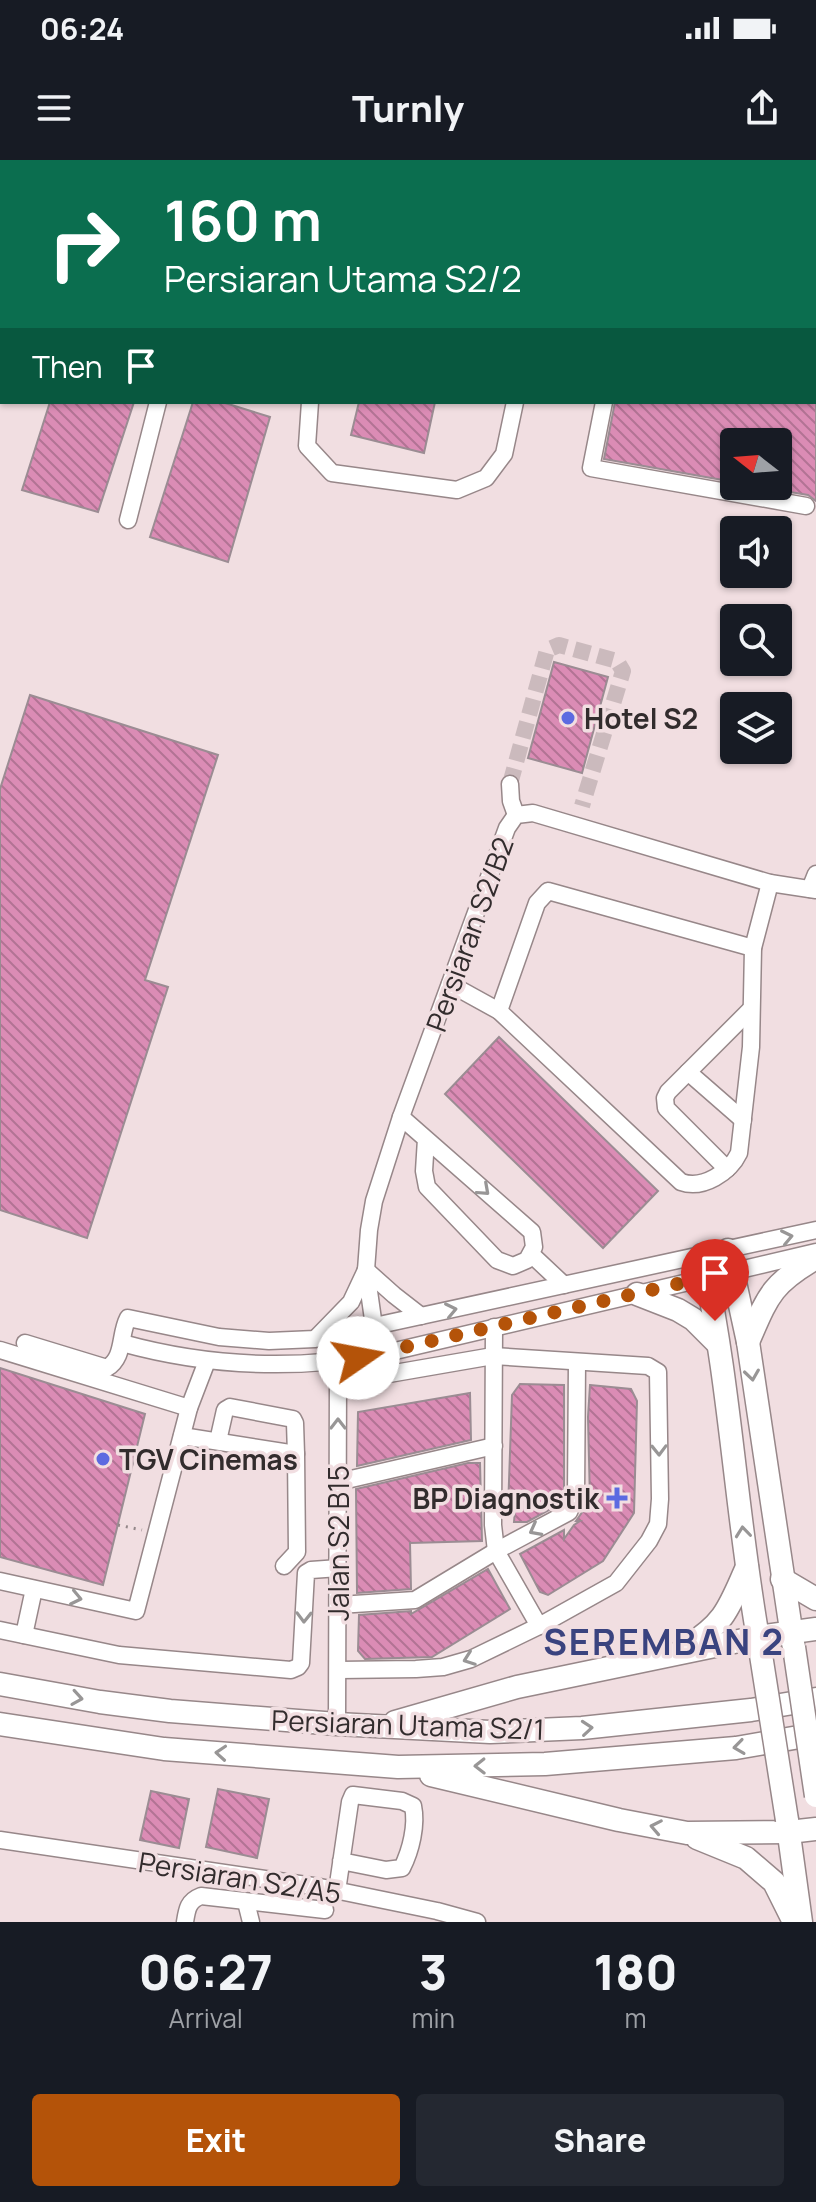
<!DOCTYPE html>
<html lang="en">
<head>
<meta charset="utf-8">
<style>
	:root { --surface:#171b24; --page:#242831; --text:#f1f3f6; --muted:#9ea1a6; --accent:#b45309 }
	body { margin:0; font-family:Manrope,sans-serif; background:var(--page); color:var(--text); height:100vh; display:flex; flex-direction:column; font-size:30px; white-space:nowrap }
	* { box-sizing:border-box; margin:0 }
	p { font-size:26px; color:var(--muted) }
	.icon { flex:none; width:44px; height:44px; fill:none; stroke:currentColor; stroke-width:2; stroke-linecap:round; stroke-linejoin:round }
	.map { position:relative; height:1762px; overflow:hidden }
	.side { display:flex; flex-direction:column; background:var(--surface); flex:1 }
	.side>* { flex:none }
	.banner { position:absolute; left:0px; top:0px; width:816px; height:244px; box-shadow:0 2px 6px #0004; background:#0b6e4f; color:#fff; overflow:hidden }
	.needle { width:52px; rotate:287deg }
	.fabs { position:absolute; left:720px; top:268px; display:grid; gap:16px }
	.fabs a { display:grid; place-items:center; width:72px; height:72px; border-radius:8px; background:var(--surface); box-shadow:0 2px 6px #0004; font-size:40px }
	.pin { position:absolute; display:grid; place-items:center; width:68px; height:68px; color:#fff; margin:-82px -34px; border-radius:50% 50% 50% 0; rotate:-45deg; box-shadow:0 0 8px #0007 }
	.pin .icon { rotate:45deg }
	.me { position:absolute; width:88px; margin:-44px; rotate:78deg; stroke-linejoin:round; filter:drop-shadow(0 0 6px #0008) }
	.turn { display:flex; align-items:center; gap:28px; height:168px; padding:0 32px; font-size:36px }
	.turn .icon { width:104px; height:104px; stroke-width:2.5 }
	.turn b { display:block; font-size:56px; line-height:68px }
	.then { display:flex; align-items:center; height:76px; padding:0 32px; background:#0003; gap:16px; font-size:30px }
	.eta { display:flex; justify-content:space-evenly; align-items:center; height:136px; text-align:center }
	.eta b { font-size:48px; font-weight:800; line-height:56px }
	.cta { display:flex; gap:16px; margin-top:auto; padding:16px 32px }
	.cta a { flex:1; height:92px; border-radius:8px; background:var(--accent); color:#fff; font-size:32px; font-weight:800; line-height:92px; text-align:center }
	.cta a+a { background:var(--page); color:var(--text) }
	.status { display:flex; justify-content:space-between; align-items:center; height:56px; padding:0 40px; background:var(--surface); direction:ltr }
	.status svg { height:22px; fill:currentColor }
	header { display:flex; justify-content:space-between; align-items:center; height:104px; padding:0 32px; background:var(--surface); font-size:36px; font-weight:800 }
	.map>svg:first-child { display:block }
</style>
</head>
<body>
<div class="status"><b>06:24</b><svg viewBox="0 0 49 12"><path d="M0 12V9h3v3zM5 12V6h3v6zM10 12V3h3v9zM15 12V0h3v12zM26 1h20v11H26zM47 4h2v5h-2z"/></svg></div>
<header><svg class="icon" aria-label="menu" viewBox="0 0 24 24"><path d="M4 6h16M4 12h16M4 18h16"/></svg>Turnly<svg class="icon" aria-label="share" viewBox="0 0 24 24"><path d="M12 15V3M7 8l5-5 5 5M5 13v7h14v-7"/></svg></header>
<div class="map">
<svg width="816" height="1762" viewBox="0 0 816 1762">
	<defs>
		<pattern id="building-back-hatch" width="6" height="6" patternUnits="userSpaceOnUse" patternTransform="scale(2)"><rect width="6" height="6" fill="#db8cb5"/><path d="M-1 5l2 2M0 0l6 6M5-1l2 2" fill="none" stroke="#b27394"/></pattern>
	</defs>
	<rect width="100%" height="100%" fill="#f1dee1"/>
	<g fill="url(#building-back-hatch)" stroke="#9b8c93" stroke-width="2">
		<path d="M50,242H134L98,352L22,330Z"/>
		<path d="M193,242H222L270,257L228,402L150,377Z"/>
		<path d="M359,242H435L424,293L351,275Z"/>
		<path d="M615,242H816V341L808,335L778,330V282H734V322L604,299Z"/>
		<path d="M554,502L608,517L582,613L528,598Z"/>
		<path d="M30,535L218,595L145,820L168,827L87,1078L0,1050V629Z"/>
		<path d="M499,877L658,1031L603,1088L445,934Z"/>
		<path d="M0,1208L145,1254L103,1425L0,1397Z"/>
		<path d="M520,1224L564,1225V1335L560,1344L527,1362H514L515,1350H508L512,1235Z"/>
		<path d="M590,1225L631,1229L637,1241L634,1353L603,1401L548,1435L540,1432L520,1394L564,1370V1379L574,1365L580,1361H576L590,1341L588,1257Z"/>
		<path d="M470,1233L471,1280L357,1306L358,1252Z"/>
		<path d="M468,1303H480L482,1381L410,1383L411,1429L357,1433L356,1329Z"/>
		<path d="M488,1409L510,1449L432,1497L365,1499L358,1491L359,1455L411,1451V1454Z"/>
		<path d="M218,1629L269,1639L257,1698L206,1687Z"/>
		<path d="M151,1631L189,1639L179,1688L140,1680Z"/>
	</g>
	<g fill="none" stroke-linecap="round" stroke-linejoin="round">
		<path stroke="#cbbabd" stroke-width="16" stroke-dasharray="16 8" stroke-linecap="butt" d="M510,624L547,490L559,485L617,501L623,511L582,646"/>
		<g stroke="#978789" stroke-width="19">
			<g id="minor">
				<path d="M85,2V0"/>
				<path d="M352,2L353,0"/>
				<path d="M651,2V0"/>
				<path d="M814,34H816"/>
				<path d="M310,242L307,286L332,313L457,330L486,318L504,294L515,242"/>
				<path d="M604,242L591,308L806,346"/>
				<path d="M128,360L158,242"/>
				<path d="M510,624L511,641L516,655"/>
				<path d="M810,729L816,714"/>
				<path d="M450,824L499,851L681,1022C703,1030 730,1012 739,993L751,887L753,788L770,723"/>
				<path d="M499,851L537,743L548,731L753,788"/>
				<path d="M688,912L743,960"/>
				<path d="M401,957L532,1072L534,1087L527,1100L513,1106L497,1100L427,1027L424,1011L426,979"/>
				<path d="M727,1009L666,948L665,938L668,932L751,849"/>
				<path d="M531,1094L564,1125"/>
				<path d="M366,1110L394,1135L421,1156"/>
				<path d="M494,1167L493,1365L496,1391L539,1466"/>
				<path d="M316,1178L351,1142L366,1110"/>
				<path d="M25,1183L107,1208C125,1197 119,1175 128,1158L219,1177L269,1181L315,1179L816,1070"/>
				<path d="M122,1183C205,1206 293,1210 378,1195L816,1092"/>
				<path d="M0,1190L189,1248"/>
				<path d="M378,1195L366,1110L369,1070L374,1041L401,957L507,668L516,655L533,653L770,723L816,730"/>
				<path d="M337,1223L493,1196L648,1206L658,1212L660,1339L658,1364L649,1381L616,1423L539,1466L471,1499L443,1507L416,1509L339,1510"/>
				<path d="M182,1276L296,1294L297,1392L284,1406"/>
				<path d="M218,1281L225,1250L230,1247L293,1259L295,1263L296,1294"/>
				<path d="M338,1322L494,1286"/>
				<path d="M0,1421L136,1451L189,1248L207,1201"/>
				<path d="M339,1445L415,1440L496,1391L569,1352L576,1336L577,1202"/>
				<path d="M0,1470L119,1495L291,1510L298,1507L301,1503L306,1413L311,1410L339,1408"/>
				<path d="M24,1475L34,1429"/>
				<path d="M337,1564L338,1214"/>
				<path d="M0,1680L320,1727L437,1751L477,1762"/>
				<path d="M337,1731L350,1642L353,1635L402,1641L413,1646C417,1665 411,1690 402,1708L386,1710L341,1701"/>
				<path d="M246,1742L251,1762"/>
				<path d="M185,1762C187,1749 188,1741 201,1736L325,1750"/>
			</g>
		</g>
		<g stroke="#978789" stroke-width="25">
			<g id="major">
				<path d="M728,1090L748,1182L793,1483"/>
				<path d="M702,1095C731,1225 736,1359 760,1489"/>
				<path d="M637,1134L678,1150L693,1159L718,1184"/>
				<path d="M748,1182C768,1136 771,1124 816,1098"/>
				<path d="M782,1419L816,1439"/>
				<path d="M688,1486C726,1462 729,1447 747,1407"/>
				<path d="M0,1524L100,1542L170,1551L337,1564L490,1572L582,1568L751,1550L816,1539"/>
				<path d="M395,1562L517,1527L758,1477L816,1469"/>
				<path d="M0,1564L164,1589L398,1607L545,1604L736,1588L816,1574"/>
				<path d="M431,1615L619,1660L687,1673L789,1672L816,1669"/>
				<path d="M787,1660L801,1762"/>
				<path d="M697,1678L746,1698L774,1722L794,1762"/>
			</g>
		</g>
		<path stroke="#938789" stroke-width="3" stroke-dasharray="2 6" stroke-linecap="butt" d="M118,1365L142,1370"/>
		<use href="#minor" stroke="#fff" stroke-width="16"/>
		<use href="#major" stroke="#fff" stroke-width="22"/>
		<g stroke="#978789" stroke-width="25" stroke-linecap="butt">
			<g id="major-bridge">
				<path d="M794,1487L816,1636"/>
				<path d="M761,1495L787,1660"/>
			</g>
		</g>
		<use href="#major-bridge" stroke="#fff" stroke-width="22"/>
	</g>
	<defs><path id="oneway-chevron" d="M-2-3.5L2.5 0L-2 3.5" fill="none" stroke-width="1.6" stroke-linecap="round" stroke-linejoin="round" transform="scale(2)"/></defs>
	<g stroke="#989696">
		<use href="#oneway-chevron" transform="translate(484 1030) rotate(42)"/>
		<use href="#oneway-chevron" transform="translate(787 1077) rotate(-12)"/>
		<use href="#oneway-chevron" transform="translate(451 1150) rotate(-12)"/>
		<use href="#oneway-chevron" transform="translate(752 1215) rotate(82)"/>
		<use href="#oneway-chevron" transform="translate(338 1264) rotate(-90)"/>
		<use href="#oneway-chevron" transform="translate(659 1290) rotate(89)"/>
		<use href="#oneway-chevron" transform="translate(535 1370) rotate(152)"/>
		<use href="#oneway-chevron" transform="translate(743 1372) rotate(-96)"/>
		<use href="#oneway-chevron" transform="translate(76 1438) rotate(12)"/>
		<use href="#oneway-chevron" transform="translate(304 1457) rotate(91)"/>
		<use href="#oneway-chevron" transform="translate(469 1499) rotate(160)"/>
		<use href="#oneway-chevron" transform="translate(77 1538) rotate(9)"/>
		<use href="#oneway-chevron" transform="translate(587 1568) rotate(-5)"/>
		<use href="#oneway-chevron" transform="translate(739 1587) rotate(172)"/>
		<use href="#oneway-chevron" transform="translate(221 1593) rotate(-176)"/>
		<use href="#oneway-chevron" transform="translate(480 1606) rotate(179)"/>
		<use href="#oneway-chevron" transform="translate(656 1667) rotate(-169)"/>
	</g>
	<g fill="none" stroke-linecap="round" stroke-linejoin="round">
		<path stroke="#b45309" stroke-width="14" stroke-dasharray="0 25.2" d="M358,1198L707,1117L715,1161"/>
	</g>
	<g fill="#5c6ae1" stroke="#f1dee1" stroke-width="3">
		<circle cx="568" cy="558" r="8"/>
		<circle cx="103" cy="1299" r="8"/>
		<path d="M613 1326h8v8h8v8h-8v8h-8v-8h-8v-8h8z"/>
	</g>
	<g text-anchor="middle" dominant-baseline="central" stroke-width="7" stroke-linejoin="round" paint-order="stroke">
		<g font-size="28" font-weight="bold" fill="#322c2d" stroke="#f1dee1" text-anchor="start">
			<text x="584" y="558">Hotel S2</text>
			<text x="119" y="1299">TGV Cinemas</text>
			<text x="599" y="1338" text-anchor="end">BP Diagnostik</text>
		</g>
		<g font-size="28" fill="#322c2d" stroke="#f1dee1">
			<text transform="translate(469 774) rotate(-70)">Persiaran S2/B2</text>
			<text transform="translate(338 1383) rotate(-90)">Jalan S2 B15</text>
			<text transform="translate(408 1564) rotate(2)">Persiaran Utama S2/1</text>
			<text transform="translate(240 1717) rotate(9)">Persiaran S2/A5</text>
		</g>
		<g font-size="36" font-weight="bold" letter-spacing="2" fill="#3a437f" stroke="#f1dee1">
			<text x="664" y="1481">SEREMBAN 2</text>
		</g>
	</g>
</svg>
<div class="fabs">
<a><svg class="needle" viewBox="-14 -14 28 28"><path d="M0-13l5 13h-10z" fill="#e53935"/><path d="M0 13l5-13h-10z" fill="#9ea1a6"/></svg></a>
<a><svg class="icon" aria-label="sound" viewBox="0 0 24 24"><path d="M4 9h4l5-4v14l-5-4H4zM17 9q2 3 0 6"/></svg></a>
<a><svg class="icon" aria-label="search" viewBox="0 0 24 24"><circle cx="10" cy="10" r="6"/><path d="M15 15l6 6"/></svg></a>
<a><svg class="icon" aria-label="layers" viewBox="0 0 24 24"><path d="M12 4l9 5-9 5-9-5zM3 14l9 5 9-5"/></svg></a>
</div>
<div class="pin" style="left:715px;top:1161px;background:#d93025"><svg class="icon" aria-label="arrive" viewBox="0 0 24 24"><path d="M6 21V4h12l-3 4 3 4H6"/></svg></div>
<svg class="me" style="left:358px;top:1198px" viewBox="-20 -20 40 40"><circle r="19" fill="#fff"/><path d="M0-13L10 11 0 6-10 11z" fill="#b45309"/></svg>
<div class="banner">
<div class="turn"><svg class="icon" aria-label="right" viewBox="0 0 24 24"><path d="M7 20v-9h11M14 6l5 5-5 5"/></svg><div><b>160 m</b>Persiaran Utama S2/2</div></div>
<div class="then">Then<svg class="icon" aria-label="arrive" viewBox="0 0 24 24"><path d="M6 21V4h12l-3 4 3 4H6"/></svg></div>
</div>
</div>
<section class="side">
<div class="eta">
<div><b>06:27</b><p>Arrival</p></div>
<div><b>3</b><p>min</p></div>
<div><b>180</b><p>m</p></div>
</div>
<div class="cta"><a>Exit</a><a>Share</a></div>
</section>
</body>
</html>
